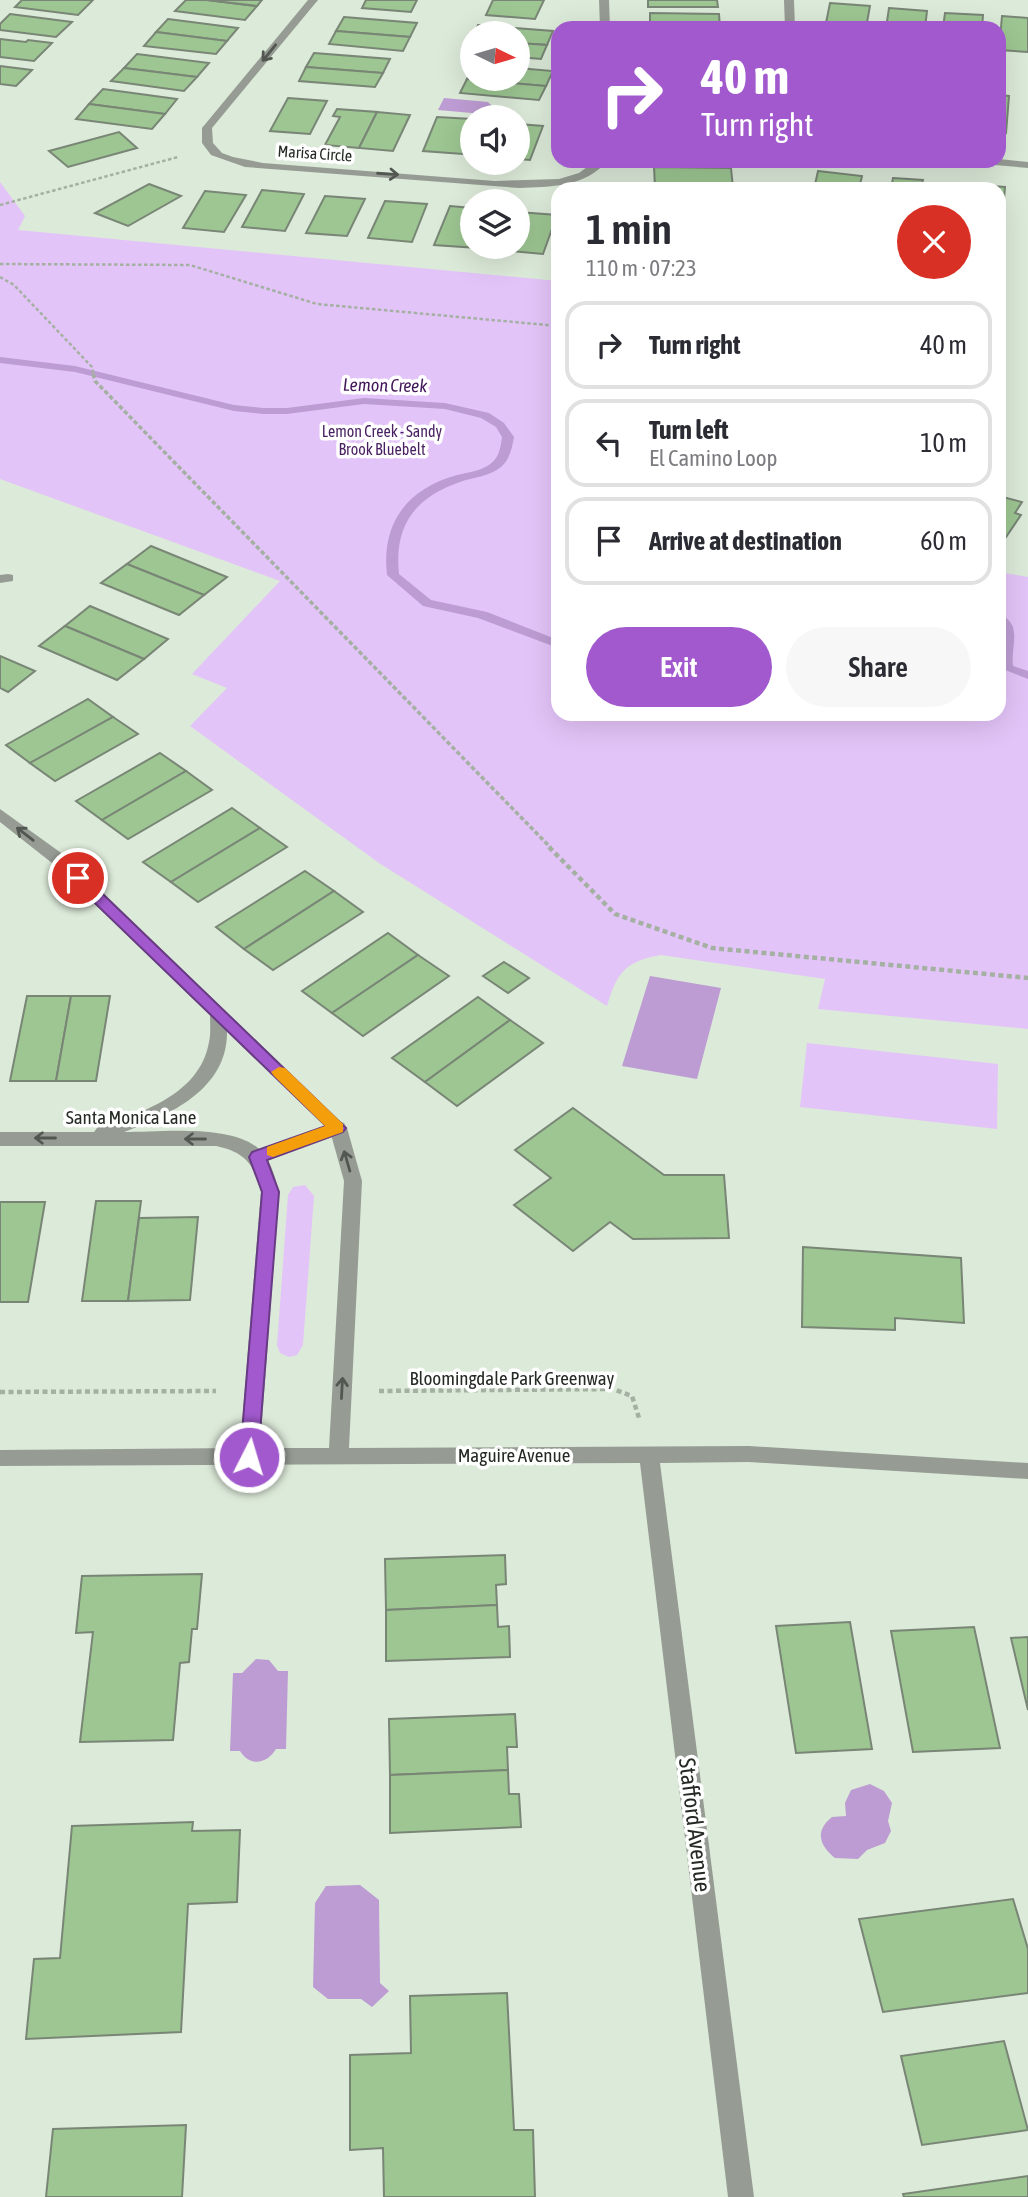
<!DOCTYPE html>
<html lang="en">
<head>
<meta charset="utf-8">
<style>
	:root { --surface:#fff; --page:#f7f7f7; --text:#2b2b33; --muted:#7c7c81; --line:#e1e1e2; --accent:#a159cd }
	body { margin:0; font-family:"Asap Condensed",sans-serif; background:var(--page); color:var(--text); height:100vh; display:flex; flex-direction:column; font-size:26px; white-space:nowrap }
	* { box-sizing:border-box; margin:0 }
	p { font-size:23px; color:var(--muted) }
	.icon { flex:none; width:38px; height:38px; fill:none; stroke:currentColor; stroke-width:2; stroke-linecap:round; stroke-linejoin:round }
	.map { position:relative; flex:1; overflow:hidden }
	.panel { position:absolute; left:551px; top:182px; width:455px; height:539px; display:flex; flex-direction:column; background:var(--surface); border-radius:21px; box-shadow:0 7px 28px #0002 }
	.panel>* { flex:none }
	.hud { position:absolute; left:551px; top:21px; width:455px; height:147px; border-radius:21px; box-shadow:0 7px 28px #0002; background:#a159cd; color:#fff; overflow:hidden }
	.needle { width:46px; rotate:95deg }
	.tools { position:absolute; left:460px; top:21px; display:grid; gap:14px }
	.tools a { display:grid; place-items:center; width:70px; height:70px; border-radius:50%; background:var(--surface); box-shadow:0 7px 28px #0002; font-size:35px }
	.pin { position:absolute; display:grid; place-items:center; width:60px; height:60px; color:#fff; margin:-30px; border:4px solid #fff; border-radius:50%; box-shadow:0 2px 7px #0007 }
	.me { position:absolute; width:77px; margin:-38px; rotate:5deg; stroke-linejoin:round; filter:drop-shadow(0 0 5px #0008) }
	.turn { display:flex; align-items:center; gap:24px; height:147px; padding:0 35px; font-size:32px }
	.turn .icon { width:91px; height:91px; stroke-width:2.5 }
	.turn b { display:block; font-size:49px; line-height:60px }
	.round { display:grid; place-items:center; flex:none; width:74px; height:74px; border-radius:37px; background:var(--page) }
	.overview { display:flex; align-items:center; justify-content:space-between; height:119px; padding:0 35px }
	h1 { font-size:42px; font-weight:600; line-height:52px }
	.button { display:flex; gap:14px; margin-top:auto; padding:14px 35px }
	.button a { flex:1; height:80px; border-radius:42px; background:var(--accent); color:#fff; font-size:28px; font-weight:600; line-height:80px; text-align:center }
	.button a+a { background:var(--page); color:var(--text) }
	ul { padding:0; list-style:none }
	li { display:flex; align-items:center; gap:21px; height:88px; margin:0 14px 10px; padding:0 21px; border:4px solid var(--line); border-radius:21px }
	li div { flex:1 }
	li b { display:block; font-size:26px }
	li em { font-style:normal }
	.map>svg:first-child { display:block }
</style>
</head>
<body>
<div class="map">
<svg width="1028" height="2197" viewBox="0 0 1028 2197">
	<rect width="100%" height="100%" fill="#dcead9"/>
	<g fill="#e3c4f8">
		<path d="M0,182L25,216L18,230L558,281V714H999V572L1028,577V1029L818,1009L825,979L661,955C626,961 617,972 607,1006L379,863L190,726L227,688L192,674L280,581L0,479Z"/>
		<path d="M807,1043L998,1064L997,1129L800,1107Z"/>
		<path d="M305,1185L314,1196L303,1345L297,1355L289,1357L280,1353L277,1345L288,1195L293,1187Z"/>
	</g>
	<g fill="#bd9cd3">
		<path d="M444,98L488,102L491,105L488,112L483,114L438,110Z"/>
		<path d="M650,976L721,988L697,1079L622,1066Z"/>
		<path d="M256,1659L269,1660L278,1671H288L286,1749H276C267,1764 250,1767 240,1751H230L233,1673H242Z"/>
		<path d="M870,1784L884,1791L892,1803L888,1821L891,1831L885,1843L867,1850L858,1859L835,1858C820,1846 814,1831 832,1817L846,1816L845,1803L851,1790Z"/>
		<path d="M360,1885L379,1900L380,1983L389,1991L372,2007L361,1999H328L313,1987L315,1903L326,1886Z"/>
	</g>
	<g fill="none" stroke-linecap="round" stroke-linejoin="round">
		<g fill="#bd9cd3" fill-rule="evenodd">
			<path d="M0,357L75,366L234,405L263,408H287L364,398L445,403L489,413L504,423L514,437C512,448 510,459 501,467C489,477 473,477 460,482C414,498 394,526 399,574L431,600L487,612L558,640V648L478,618L423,606L387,575C381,523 407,489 457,475C470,472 488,470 496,458C500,452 501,444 502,437L496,427L481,418L445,409L364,404L287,414H263L234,411L75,372L0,363Z"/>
			<path d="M999,614C1024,624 1010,647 1013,666L1028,671V679L1000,668L999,654L1002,635Z"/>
		</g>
	</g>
	<g fill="#9dc692" stroke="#798676" stroke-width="2">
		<path d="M22,0H93L78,15L15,7Z"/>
		<path d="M186,0H207L257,6L245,20L175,11Z"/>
		<path d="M207,0H262L257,6Z"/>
		<path d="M366,0H417L411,12L362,8Z"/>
		<path d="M493,0H544L535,19L486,15Z"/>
		<path d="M648,0H717L718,7H648Z"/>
		<path d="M830,3L870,6L866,28H825Z"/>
		<path d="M889,8L927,11L925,28H886Z"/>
		<path d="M650,13L719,14L720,28H650Z"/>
		<path d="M945,13L983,15L982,28H943Z"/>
		<path d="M10,14L72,22L56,37L0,30V24Z"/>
		<path d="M1002,16L1028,18V52L999,50Z"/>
		<path d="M344,17L417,23L410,37L336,31Z"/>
		<path d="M168,19L238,28L227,41L156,32Z"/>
		<path d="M478,25L553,31L547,45L518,43V33H475Z"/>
		<path d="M336,31L410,37L403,51L329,44Z"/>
		<path d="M156,32L227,41L216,54L144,46Z"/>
		<path d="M0,39L26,42L28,40L52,43L34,61L0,57Z"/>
		<path d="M518,43L547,45L541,59L518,57Z"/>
		<path d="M314,53L390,59L383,73L306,67Z"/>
		<path d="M137,54L209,63L197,77L124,68Z"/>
		<path d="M0,66L32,70L16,86L0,84Z"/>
		<path d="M306,67L383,73L375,87L299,81Z"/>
		<path d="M124,68L197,77L184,91L111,81Z"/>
		<path d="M518,68L553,71L546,86L467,79L472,69V79H518Z"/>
		<path d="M467,79L546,86L539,100L460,93Z"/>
		<path d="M103,89L177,99L165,114L89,104Z"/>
		<path d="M999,95L1009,96L1006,133L999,132Z"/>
		<path d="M288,98L327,101L310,134L270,131Z"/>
		<path d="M89,104L165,114L152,129L76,119Z"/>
		<path d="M337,109L377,112L359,148L325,145L340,117L333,116Z"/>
		<path d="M377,112L410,115L393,151L359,148Z"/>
		<path d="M437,117L472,119V131L463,154L423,151Z"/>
		<path d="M518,124L543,126L530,160L518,159Z"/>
		<path d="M119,132L137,148L68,167L49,151Z"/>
		<path d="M654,167L731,168L733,188L655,187Z"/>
		<path d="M818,171L862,176L859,189H814Z"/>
		<path d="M893,178L923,180L922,183L935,185V189H891Z"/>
		<path d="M149,184L181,196L128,226L95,213Z"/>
		<path d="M961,184L1005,187L1002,224H999V189H960Z"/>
		<path d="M262,190L304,194L285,231L242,227Z"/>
		<path d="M205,191L246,195L224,232L183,228Z"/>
		<path d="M325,196L365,199L347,236L306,233Z"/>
		<path d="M385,201L427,204L412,242L368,238Z"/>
		<path d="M450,206L472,208V247L478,248L434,245Z"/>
		<path d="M518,212L557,215L543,254L499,250L500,247H518Z"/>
		<path d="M999,496L1022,502L1015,513L1021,515L1006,537L999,535Z"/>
		<path d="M151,546L227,577L204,595L127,564Z"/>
		<path d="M127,564L204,595L179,615L101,583Z"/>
		<path d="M90,606L168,639L144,659L65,626Z"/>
		<path d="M65,626L144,659L117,680L39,646Z"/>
		<path d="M0,656L35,671L8,692L0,688Z"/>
		<path d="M88,699L113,717L30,763L6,745Z"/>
		<path d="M113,717L138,734L55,781L30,763Z"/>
		<path d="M160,753L186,771L102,820L76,801Z"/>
		<path d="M186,771L212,790L128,839L102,820Z"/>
		<path d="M232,808L260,828L171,882L143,862Z"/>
		<path d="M260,828L287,847L198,902L171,882Z"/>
		<path d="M305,871L334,891L244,949L216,927Z"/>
		<path d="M334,891L363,912L273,970L244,949Z"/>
		<path d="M388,933L418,955L332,1013L302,991Z"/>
		<path d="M418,955L449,976L363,1036L332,1013Z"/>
		<path d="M504,962L529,978L508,993L483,976Z"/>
		<path d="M27,996H71L56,1081H10Z"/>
		<path d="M71,996H110L96,1081H56Z"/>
		<path d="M478,997L510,1020L425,1082L392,1058Z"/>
		<path d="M510,1020L543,1043L457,1106L425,1082Z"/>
		<path d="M573,1108L664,1175H724L729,1238L633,1239L610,1222L573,1251L514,1205L551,1178L515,1150Z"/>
		<path d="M96,1201H141L128,1301H82Z"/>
		<path d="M0,1202H45L28,1302H0Z"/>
		<path d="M198,1217L190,1300L128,1301L139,1218Z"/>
		<path d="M803,1247L961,1258L964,1323L895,1318V1330L802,1327Z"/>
		<path d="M505,1555L506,1584L496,1585L497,1605L386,1610L385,1559Z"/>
		<path d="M202,1574L197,1629H192L189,1662L180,1663L173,1740L80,1742L93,1632L76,1633L82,1576Z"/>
		<path d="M497,1605L498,1627L509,1626L510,1657L386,1661V1610Z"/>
		<path d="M850,1622L872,1749L796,1753L776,1626Z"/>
		<path d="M974,1627L1000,1748L913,1752L891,1631Z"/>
		<path d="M1028,1637V1710L1011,1638Z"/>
		<path d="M515,1714L517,1747H507L508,1770L390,1775L389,1719Z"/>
		<path d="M508,1770L509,1794H519L521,1827L390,1833V1775Z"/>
		<path d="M193,1822L192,1831L240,1830L237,1902L188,1904L181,2032L26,2039L34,1959L60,1958L72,1826Z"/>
		<path d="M1013,1899L1028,1949V1993L883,2012L859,1919Z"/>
		<path d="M507,1993L514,2130H533L535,2197H384L383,2148L350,2150V2055L411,2053L410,1996Z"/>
		<path d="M1004,2041L1028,2130L922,2145L901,2056Z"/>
		<path d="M186,2125L182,2197H46L53,2129Z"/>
		<path d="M1028,2176V2197H904L903,2194Z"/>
	</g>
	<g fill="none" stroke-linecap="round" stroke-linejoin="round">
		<g stroke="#a4b0a2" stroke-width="2.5" stroke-dasharray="3.5 2.5" stroke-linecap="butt">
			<path d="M0,205L178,157"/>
			<path d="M0,264L190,265L317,304L558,326"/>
			<path d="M0,277L14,285L92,367L94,376"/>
			<path d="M999,351L1004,352"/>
		</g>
		<path stroke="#a4b0a2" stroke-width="3.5" stroke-dasharray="4.5 2.5" stroke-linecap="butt" d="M93,374L95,381L551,848"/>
		<g stroke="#a4b0a2" stroke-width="4.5" stroke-dasharray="5 3.5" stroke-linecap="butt">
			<path d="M549,847L615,914L712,948L1028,978"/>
			<path d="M379,1391L613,1389L632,1396L639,1418"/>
			<path d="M0,1392L216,1391"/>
		</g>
		<path fill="#969c94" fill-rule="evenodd" d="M338,1121L344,1123L347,1128L344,1133L258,1164L252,1162L249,1157L252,1152Z"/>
		<g fill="#969c94" fill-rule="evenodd">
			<path d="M308,0H318L212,128L213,143L222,153L233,157L263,163L495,181L559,179L579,173L595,161H607C586,187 550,187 519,188L245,167L211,155L202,143V128Z"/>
			<path d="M599,0H609L610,28H600Z"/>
			<path d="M784,0H794L795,28H785Z"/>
			<path d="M999,159L1028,162V168L983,164L977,161Z"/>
			<path d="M8,574L13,575V581L0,583V575Z"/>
			<path d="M0,809L64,855L347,1128L362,1181L349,1448L749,1446L1028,1463V1479L749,1462L660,1463L754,2197H728L640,1463L0,1466V1450L240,1448L261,1192C254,1164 245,1152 216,1146H0V1132H94L97,1128C140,1113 200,1095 209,1042C211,1033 210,1024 210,1015L52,863L0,822ZM227,1031L330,1131L344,1181L329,1448H260L279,1192C275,1178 272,1163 262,1152C237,1123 160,1132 124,1132C170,1115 228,1089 227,1031Z"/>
		</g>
	</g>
	<defs><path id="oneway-shaft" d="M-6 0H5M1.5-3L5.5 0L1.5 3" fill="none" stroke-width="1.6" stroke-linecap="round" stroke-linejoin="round" transform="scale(1.75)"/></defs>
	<g stroke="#525851">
		<use href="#oneway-shaft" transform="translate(269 53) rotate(129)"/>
		<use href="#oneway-shaft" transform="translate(388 174) rotate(4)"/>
		<use href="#oneway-shaft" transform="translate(25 834) rotate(-142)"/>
		<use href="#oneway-shaft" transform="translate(45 1138) rotate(180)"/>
		<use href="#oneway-shaft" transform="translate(195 1139) rotate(-180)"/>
		<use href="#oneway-shaft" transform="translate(347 1161) rotate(-106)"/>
		<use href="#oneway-shaft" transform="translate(342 1388) rotate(-87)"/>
	</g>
	<path fill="#a159cd" stroke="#693a85" stroke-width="2" d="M78,873L83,875L346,1128L343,1132L267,1160L279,1192L258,1457L249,1464L240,1457L262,1192L249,1157L252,1152L326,1126L73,882L71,878Z"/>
	<path fill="#f59e0b" d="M279,1067L285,1068L343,1124V1132L273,1157L267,1155V1147L325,1126L274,1076L271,1072Z"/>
	<g text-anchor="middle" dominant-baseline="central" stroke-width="7" stroke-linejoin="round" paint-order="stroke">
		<g font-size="16" fill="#252a24" stroke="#fff">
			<text transform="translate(315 153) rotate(4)">Marisa Circle</text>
		</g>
		<g font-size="16" fill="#481f60" stroke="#fff">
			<text x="382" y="431">Lemon Creek - Sandy<tspan x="382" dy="18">Brook Bluebelt</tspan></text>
		</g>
		<g font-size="18" font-style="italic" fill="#411758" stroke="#fff">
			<text transform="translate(385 385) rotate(1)">Lemon Creek</text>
		</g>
		<g font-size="19" fill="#252a24" stroke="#fff">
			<text x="131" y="1117">Santa Monica Lane</text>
			<text x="512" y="1378">Bloomingdale Park Greenway</text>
			<text x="514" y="1455">Maguire Avenue</text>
		</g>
		<g font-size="23" fill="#252a24" stroke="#fff">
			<text transform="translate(695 1825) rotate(83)">Stafford Avenue</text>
		</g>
	</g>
</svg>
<div class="tools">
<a><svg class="needle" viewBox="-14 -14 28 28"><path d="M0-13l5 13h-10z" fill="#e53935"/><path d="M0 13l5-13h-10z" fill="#7c7c81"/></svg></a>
<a><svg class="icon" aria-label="sound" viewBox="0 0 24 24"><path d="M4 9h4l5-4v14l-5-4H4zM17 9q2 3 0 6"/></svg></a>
<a><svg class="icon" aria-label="layers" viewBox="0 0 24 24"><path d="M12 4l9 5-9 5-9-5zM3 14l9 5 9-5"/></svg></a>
</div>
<div class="pin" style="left:78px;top:878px;background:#d93025"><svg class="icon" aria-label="arrive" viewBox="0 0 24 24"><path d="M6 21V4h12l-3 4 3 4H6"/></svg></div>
<svg class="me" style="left:249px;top:1457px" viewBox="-20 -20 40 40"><circle r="17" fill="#a159cd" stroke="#fff" stroke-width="3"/><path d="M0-11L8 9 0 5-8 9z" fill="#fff"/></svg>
<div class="hud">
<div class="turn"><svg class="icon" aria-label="right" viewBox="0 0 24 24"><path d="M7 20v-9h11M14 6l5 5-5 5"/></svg><div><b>40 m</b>Turn right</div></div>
</div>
<section class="panel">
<div class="overview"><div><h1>1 min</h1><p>110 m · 07:23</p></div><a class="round" style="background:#d93025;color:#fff"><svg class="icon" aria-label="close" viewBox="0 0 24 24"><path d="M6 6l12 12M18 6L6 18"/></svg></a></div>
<ul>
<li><svg class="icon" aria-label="right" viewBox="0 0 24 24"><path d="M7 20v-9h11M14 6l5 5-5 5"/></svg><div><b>Turn right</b></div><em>40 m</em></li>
<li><svg class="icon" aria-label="left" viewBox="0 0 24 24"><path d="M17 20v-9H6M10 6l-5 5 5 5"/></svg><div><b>Turn left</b><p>El Camino Loop</p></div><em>10 m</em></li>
<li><svg class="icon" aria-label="arrive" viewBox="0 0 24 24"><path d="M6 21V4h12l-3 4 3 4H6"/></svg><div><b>Arrive at destination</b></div><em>60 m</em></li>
</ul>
<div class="button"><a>Exit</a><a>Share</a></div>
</section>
</div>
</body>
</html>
